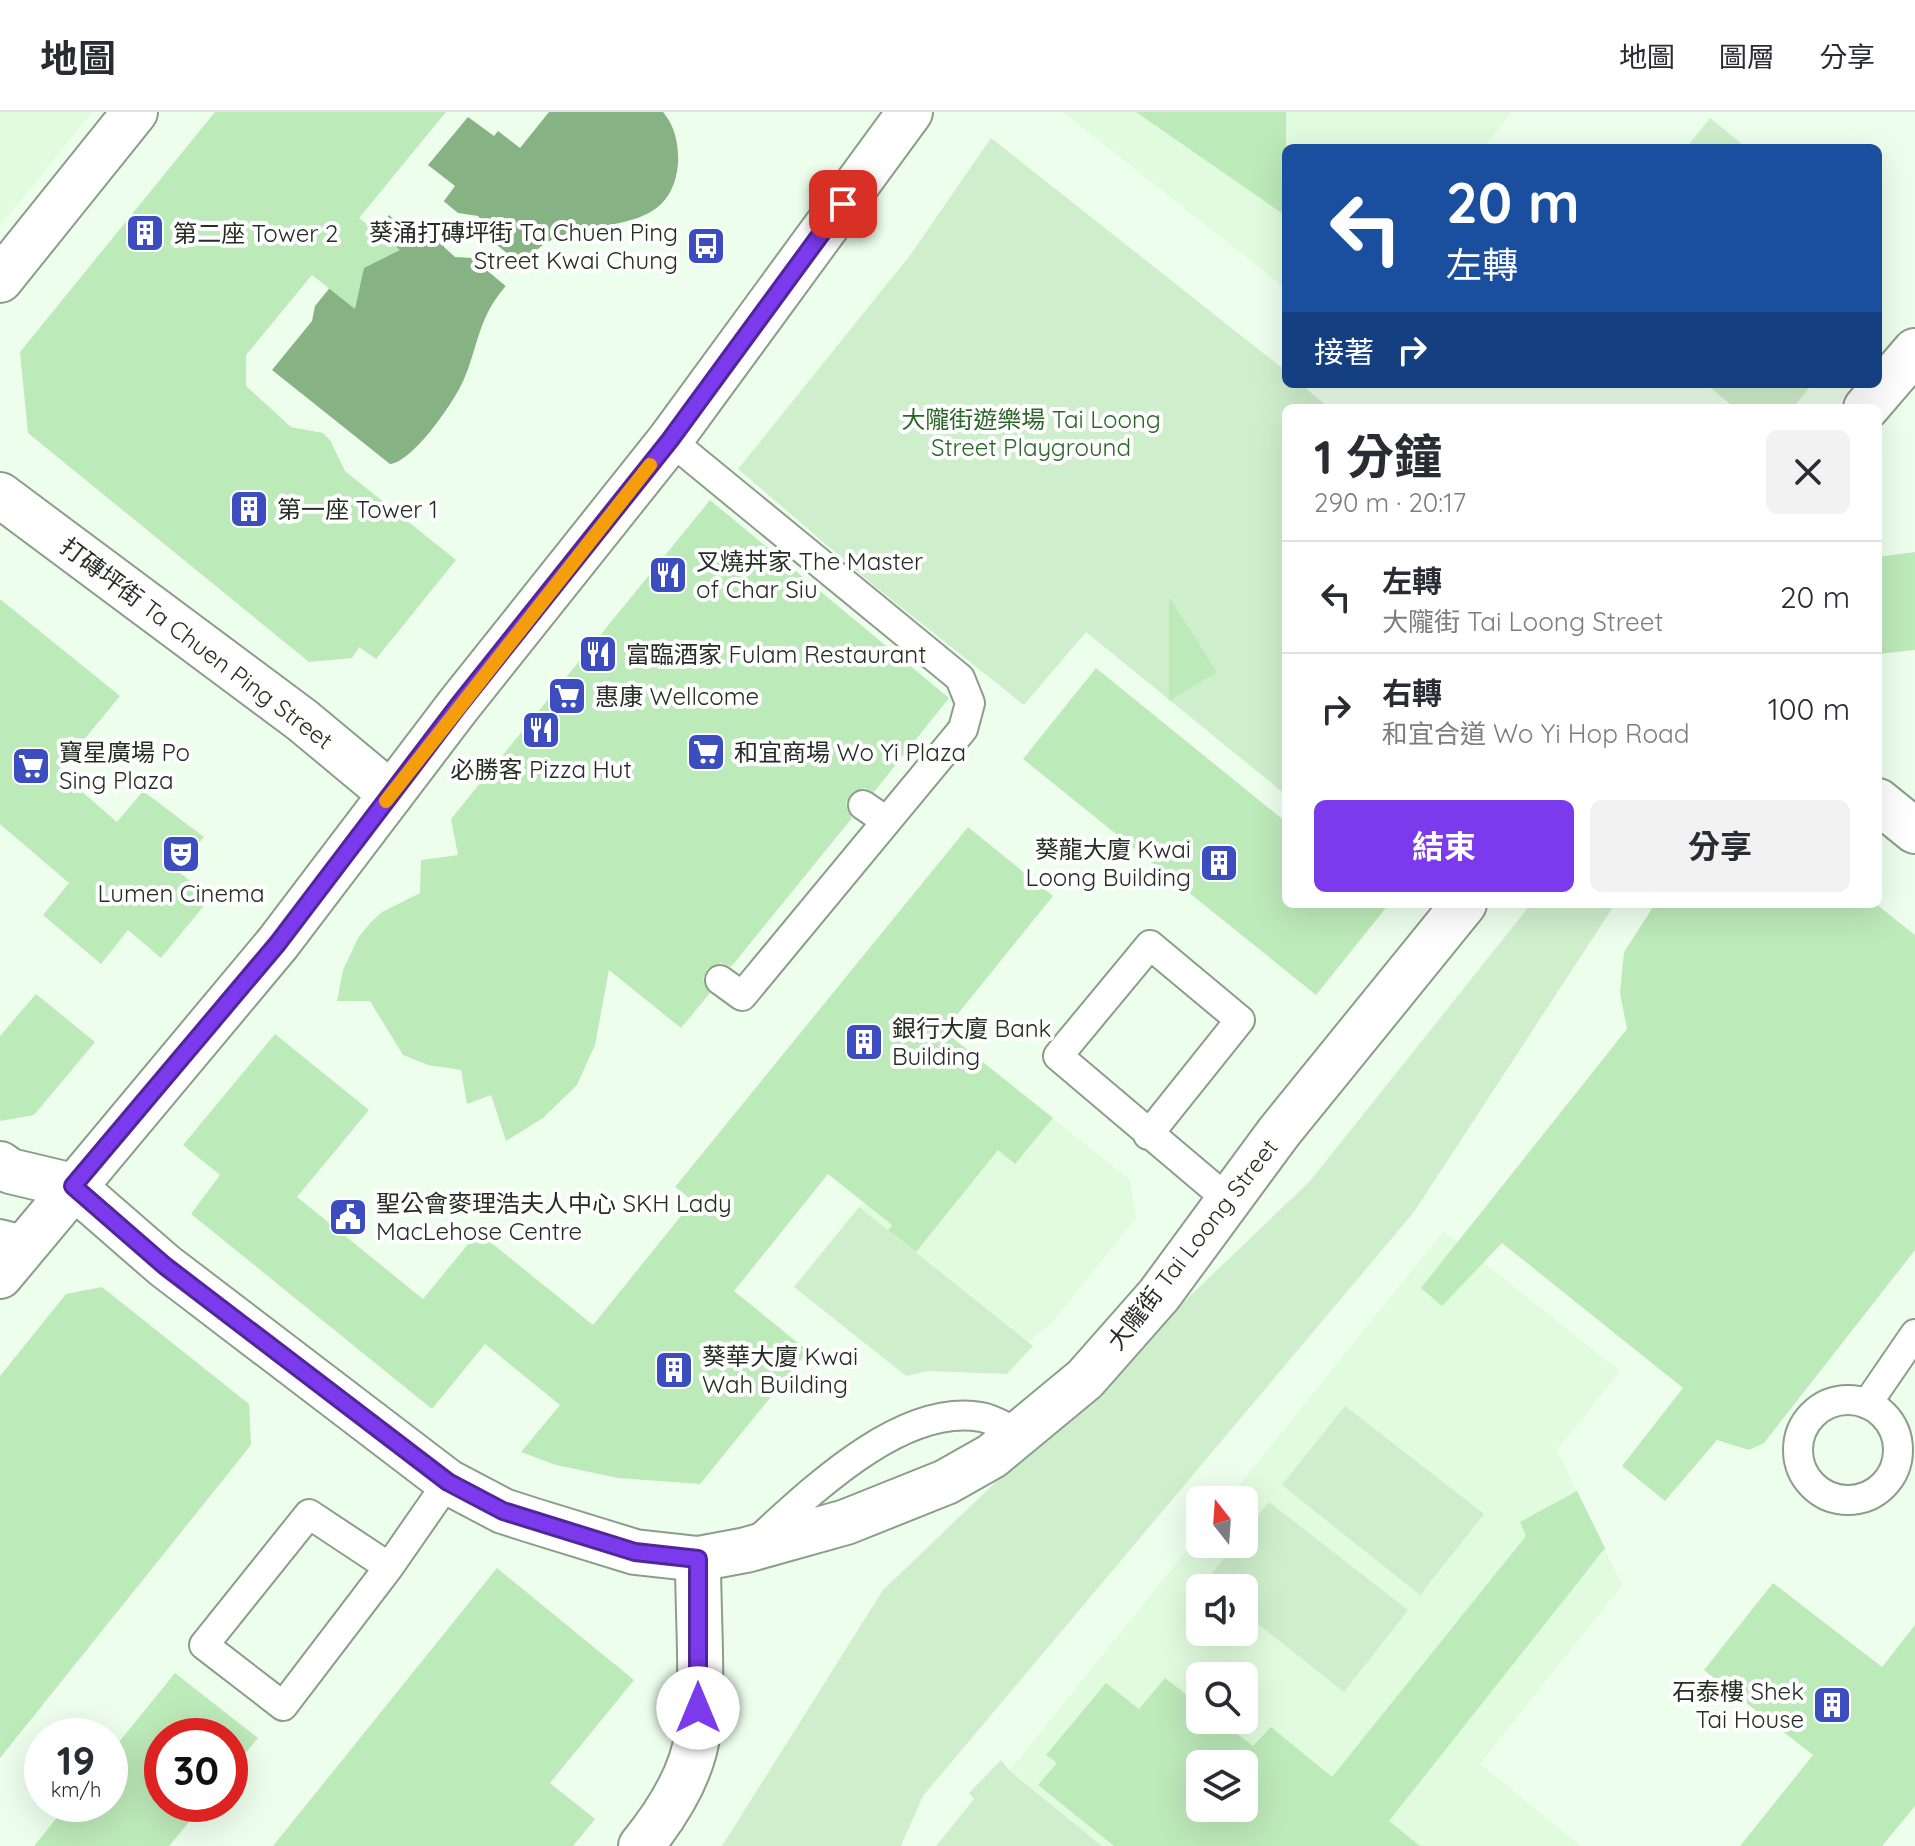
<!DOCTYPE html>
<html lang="zh-TW">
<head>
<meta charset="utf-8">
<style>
	:root { --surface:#fff; --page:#f2f2f3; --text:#2b2b33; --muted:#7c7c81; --line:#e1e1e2; --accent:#7c3aed }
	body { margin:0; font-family:Quicksand,"Noto Sans TC",sans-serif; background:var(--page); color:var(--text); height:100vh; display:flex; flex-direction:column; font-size:30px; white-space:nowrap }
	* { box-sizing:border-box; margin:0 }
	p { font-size:26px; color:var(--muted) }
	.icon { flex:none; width:44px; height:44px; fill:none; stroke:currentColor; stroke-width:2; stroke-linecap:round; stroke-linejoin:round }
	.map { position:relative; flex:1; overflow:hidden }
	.panel { position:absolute; left:1282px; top:292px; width:600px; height:504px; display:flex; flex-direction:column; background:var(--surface); border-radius:12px; box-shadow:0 8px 32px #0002 }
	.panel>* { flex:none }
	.top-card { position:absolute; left:1282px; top:32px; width:600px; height:244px; border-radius:12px; box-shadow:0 8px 32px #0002; background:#1a4fa0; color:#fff; overflow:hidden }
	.needle { width:52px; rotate:343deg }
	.buttons { position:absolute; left:1186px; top:1374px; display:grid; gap:16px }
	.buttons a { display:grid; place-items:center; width:72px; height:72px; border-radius:12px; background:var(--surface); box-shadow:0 8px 32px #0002; font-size:40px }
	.speed { position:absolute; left:24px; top:1606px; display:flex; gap:16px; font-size:40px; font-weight:700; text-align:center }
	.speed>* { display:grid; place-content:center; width:104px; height:104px; border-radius:50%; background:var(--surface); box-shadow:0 8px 32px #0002; line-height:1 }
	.speed small { font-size:20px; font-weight:400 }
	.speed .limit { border:12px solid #d22; background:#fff; color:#111 }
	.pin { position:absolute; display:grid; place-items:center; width:68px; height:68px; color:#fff; margin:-34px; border-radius:16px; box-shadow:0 4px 12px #0006 }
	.me { position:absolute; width:88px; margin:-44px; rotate:0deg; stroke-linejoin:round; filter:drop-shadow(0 0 6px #0008) }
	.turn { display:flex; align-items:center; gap:28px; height:168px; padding:0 32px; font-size:36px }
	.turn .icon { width:104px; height:104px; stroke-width:2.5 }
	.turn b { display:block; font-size:56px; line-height:68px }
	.then { display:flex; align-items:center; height:76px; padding:0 32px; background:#0003; gap:16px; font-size:30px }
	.round { display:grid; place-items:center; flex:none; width:84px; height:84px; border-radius:12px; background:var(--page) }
	.head { display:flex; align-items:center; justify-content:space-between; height:136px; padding:0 32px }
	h1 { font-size:48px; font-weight:700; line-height:60px }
	.action { display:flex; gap:16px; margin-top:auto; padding:16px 32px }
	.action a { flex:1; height:92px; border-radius:12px; background:var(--accent); color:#fff; font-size:32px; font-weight:700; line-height:92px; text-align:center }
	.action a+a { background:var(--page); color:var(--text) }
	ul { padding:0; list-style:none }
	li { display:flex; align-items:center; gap:24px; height:112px; padding:0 32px; border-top:2px solid var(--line) }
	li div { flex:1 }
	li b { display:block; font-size:30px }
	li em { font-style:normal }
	header { display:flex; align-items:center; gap:48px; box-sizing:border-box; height:112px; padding:0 40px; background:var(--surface); border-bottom:2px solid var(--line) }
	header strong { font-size:38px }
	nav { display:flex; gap:44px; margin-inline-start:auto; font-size:28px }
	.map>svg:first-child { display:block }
</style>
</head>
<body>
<header>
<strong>地圖</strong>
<nav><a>地圖</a><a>圖層</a><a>分享</a></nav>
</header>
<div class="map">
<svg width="1915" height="1734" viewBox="0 0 1915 1734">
	<rect width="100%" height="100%" fill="#edffec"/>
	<g fill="#e0fbdd" fill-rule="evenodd">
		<path d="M0,0H92L0,114Z"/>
		<path d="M1063,0H1512L1483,36H1286V177Z"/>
		<path d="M980,948L1130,1068L1136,1106L1051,1212L1028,1230L859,1095Z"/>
		<path d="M1444,1119L1620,1259L1557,1338L1622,1473L1480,1652L1581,1734H1102L1010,1658L1200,1422V1432H1244V1388H1227ZM1200,1476H1244V1520H1200ZM1200,1564H1244V1608H1200ZM1200,1652H1244V1696H1200Z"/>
	</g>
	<g fill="#cfefcc">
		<path d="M1710,6L1747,36H1686Z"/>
		<path d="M991,26L1286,259V272H1301L1329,296H1286V683L1086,520L1024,593L872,472L738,357L911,142Z"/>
		<path d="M1706,272H1812L1793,296H1735Z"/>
		<path d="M1531,792H1615L1414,1100L923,1684L901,1734H722L883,1478L1310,1069Z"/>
		<path d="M859,1095L1033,1234L1007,1262L928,1259L906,1264L794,1175Z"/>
		<path d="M1345,1294L1484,1402L1420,1483L1282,1373Z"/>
		<path d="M1269,1390L1408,1498L1344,1580L1244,1501V1476H1213L1205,1470L1235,1432H1244V1421Z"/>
		<path d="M1001,1648L1010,1659L1102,1734H936L974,1687L969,1681Z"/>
	</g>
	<path fill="#87b284" d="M549,0H663C675,14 679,33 678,52C670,137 571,95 530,145C516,163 500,178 489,198C477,221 474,244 464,267C455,289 413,350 390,352L272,258L312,209L315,194L389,103L416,127L455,74L428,53L468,5L494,24L498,19L520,36Z"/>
	<path fill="#edffec" d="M441,87L458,101L478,104L488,117V126L527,157L508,176L472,146L455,145L444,135L441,121L425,108Z"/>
	<g fill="#bdeab9" fill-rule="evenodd">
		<path d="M215,0H446L359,106L400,138L364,156L355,197L312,163L246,243V274L291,315L323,321L330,328L345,359L456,448L376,547L359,535L352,546L309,550L28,321L20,240Z"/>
		<path d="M1136,0H1286V104Z"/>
		<path d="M710,388L949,586L874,680L864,676L850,683L846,692L852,706L731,855L721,851L707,857L703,867L710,881L681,916L609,858L595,933L577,973L543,1006L506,1029L491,983L467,992L461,958L428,953L403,943L370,889H337L343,858L358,826L371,810L382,800L420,781L421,748L458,743L451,707Z"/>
		<path d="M1915,440V538L1878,542V445Z"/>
		<path d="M1169,485L1217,560L1169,589Z"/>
		<path d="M0,487L120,584L58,659L117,710L143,679L204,725L176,758L211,785L161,846L128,818L101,852L43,803L69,771L0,712Z"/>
		<path d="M1096,556L1286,710V792H1389L1316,883L1023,647Z"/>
		<path d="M968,715L1053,784L944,919L1053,1006L1015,1052L998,1038L916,1140L888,1118L892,1113L828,1062L734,1179L808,1239L700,1372L618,1366L556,1353L521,1340L560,1293L485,1232L432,1297L191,1102L220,1063L183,1033L275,922L369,998L297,1085L423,1187L478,1120L593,1213L693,1089L675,1075Z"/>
		<path d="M1655,792H1876L1915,823V1138L1764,1331L1749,1338L1717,1328L1665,1389L1622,1354L1683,1276L1502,1131L1442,1194L1421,1176L1627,917L1620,881L1624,840Z"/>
		<path d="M36,882L95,930L34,1003L0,1009V924Z"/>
		<path d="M102,1175L249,1292L251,1333L0,1646V1264L66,1182Z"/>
		<path d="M1577,1379L1605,1436L1389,1709L1420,1734H1114L1038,1673L1057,1651L1046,1643L1106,1571L1139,1597L1165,1566L1200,1593V1608H1219L1253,1634L1271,1615L1332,1665L1526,1424L1520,1410ZM1200,1652H1244V1696H1200Z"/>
		<path d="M497,1456L634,1568L550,1671L595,1707L573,1734H273Z"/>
		<path d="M1773,1471L1882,1555L1915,1513V1694L1882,1734H1740L1813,1643L1704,1558Z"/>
		<path d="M175,1561L258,1626L230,1660V1624H162V1692H204L169,1734H34L68,1692H110V1641Z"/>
	</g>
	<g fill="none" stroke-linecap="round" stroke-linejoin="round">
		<g stroke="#8b9e89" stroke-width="32">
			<g id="lane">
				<path d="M670,328L960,566L970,591L963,617L742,884L720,868"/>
				<path d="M863,693L886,709"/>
				<path d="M1148,1023L1240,908L1150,833L1058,944L1227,1087"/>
				<path d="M0,1122L28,1129"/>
				<circle cx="1848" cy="1338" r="50"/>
				<path d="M1867,1292L1915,1222"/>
				<path d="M757,1429C811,1380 901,1291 981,1305C994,1307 1008,1317 1020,1322"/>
				<path d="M389,1455L309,1402L204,1533L283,1594L389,1455L448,1370"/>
			</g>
		</g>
		<g stroke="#8b9e89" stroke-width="48">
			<g id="street">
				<path d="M0,168L135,0"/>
				<path d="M1866,296L1915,239"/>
				<path d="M0,383L302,608L391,682"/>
				<path d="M1878,689L1915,719"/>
				<path d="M0,1052L10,1059L73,1074L165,1154L448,1370L503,1399L531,1408L635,1440L698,1447L746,1438L846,1410L946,1370L992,1344L1085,1267L1159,1183L1279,1020L1464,792"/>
				<path d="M641,1734C667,1702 693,1661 698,1619C703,1563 698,1503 698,1447"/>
			</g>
		</g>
		<g stroke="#8b9e89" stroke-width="48">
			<path id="secondary" d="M0,1164L278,831L458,594L670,328L910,0"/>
		</g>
		<use href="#lane" stroke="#fff" stroke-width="28"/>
		<use href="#street" stroke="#fff" stroke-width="44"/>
		<use href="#secondary" stroke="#fff" stroke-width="44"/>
	</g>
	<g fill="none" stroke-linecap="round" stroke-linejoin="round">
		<g stroke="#51269a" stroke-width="20">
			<path id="route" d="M698,1596V1447L635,1440L503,1399L448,1370L165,1154L73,1074L278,831L458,594L670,328L843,92"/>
		</g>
		<use href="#route" stroke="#7c3aed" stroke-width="14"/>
		<path stroke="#f59e0b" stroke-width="14" d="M386,689L650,353"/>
	</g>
	<defs>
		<g id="building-square" transform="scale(2)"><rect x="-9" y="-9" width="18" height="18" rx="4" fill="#3c4dc0" stroke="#fff"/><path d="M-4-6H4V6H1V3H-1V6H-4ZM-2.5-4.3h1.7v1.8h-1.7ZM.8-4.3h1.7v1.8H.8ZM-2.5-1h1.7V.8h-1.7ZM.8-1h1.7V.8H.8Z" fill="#fff"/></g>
		<g id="bus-square" transform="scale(2)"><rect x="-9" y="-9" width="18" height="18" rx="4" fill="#3c4dc0" stroke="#fff"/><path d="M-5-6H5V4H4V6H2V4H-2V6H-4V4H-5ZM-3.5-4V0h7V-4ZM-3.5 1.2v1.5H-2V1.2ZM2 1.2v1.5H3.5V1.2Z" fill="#fff"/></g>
		<g id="restaurant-square" transform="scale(2)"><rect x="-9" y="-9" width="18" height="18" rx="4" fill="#3c4dc0" stroke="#fff"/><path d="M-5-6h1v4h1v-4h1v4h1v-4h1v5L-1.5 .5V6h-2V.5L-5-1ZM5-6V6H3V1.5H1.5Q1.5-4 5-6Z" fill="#fff"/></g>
		<g id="supermarket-square" transform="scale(2)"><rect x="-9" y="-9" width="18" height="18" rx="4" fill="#3c4dc0" stroke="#fff"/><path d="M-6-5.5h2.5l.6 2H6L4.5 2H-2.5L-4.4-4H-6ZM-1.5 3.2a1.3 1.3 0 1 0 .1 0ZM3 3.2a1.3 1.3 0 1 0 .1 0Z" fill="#fff"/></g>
		<g id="theatre-square" transform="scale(2)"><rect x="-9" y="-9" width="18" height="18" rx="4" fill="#3c4dc0" stroke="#fff"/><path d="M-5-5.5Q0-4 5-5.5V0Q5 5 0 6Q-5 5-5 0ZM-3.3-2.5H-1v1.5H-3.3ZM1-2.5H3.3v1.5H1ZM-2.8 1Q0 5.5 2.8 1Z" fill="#fff"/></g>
		<g id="civic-square" transform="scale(2)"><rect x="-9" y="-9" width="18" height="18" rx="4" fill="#3c4dc0" stroke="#fff"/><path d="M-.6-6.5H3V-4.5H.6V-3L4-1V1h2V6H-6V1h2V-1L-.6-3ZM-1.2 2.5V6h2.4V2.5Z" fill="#fff"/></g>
	</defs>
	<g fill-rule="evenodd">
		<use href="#building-square" x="145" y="121"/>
		<use href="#bus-square" x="706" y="134"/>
		<use href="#building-square" x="249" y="397"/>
		<use href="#restaurant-square" x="668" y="463"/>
		<use href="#restaurant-square" x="598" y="542"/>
		<use href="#supermarket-square" x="567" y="584"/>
		<use href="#restaurant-square" x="541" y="618"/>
		<use href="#supermarket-square" x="706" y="640"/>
		<use href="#supermarket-square" x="31" y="654"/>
		<use href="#theatre-square" x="181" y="742"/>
		<use href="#building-square" x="1219" y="751"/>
		<use href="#building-square" x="864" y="930"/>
		<use href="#civic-square" x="348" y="1105"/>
		<use href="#building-square" x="674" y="1258"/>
		<use href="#building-square" x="1832" y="1593"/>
	</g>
	<g text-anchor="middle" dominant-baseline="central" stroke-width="8" stroke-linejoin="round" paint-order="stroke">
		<g font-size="24" fill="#252d24" stroke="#fff" text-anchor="start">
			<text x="678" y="120" text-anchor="end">葵涌打磚坪街 Ta Chuen Ping<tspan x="678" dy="28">Street Kwai Chung</tspan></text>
			<text x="173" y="121">第二座 Tower 2</text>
			<text x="277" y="397">第一座 Tower 1</text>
			<text x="696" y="449">叉燒丼家 The Master<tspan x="696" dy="28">of Char Siu</tspan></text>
			<text x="626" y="542">富臨酒家 Fulam Restaurant</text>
			<text x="595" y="584">惠康 Wellcome</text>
			<text x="59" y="640">寶星廣場 Po<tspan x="59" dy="28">Sing Plaza</tspan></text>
			<text x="734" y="640">和宜商場 Wo Yi Plaza</text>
			<text x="541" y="657" text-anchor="middle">必勝客 Pizza Hut</text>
			<text x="1191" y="737" text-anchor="end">葵龍大廈 Kwai<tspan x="1191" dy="28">Loong Building</tspan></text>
			<text x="181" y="781" text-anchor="middle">Lumen Cinema</text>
			<text x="892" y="916">銀行大廈 Bank<tspan x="892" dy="28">Building</tspan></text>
			<text x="376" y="1091">聖公會麥理浩夫人中心 SKH Lady<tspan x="376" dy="28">MacLehose Centre</tspan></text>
			<text x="702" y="1244">葵華大廈 Kwai<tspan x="702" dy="28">Wah Building</tspan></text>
			<text x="1804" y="1579" text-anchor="end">石泰樓 Shek<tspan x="1804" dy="28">Tai House</tspan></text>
		</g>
		<g font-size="24" fill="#2b6529" stroke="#fff">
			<text x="1031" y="307">大隴街遊樂場 Tai Loong<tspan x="1031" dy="28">Street Playground</tspan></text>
		</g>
		<g font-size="24" fill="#252d24" stroke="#fff">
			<text transform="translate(197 531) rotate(37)">打磚坪街 Ta Chuen Ping Street</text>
			<text transform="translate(1192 1132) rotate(-52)">大隴街 Tai Loong Street</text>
		</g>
	</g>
</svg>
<div class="buttons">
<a><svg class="needle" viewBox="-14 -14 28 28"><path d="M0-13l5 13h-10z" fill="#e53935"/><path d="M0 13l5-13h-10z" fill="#7c7c81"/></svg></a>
<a><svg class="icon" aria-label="sound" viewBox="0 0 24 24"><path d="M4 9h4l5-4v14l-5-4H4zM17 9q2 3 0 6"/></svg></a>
<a><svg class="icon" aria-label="search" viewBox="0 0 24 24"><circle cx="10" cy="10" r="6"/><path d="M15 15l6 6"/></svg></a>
<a><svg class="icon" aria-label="layers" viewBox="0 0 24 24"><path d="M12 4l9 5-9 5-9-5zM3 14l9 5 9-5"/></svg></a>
</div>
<div class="speed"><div>19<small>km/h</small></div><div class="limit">30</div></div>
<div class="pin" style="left:843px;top:92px;background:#d93025"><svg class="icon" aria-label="arrive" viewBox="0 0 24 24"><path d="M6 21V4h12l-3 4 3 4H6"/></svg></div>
<svg class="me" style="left:698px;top:1596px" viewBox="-20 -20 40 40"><circle r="19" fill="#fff"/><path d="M0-13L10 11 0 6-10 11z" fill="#7c3aed"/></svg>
<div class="top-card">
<div class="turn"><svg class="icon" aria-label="left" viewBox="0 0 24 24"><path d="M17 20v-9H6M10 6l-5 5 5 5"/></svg><div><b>20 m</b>左轉</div></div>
<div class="then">接著<svg class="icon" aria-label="right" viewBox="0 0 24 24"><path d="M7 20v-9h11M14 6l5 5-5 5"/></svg></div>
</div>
<section class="panel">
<div class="head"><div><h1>1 分鐘</h1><p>290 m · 20:17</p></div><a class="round"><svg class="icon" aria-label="close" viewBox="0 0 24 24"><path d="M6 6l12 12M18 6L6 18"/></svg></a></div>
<ul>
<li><svg class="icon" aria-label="left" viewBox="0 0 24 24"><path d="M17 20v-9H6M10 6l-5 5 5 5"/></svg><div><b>左轉</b><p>大隴街 Tai Loong Street</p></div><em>20 m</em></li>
<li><svg class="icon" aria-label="right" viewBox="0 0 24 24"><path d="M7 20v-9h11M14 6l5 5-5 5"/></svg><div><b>右轉</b><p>和宜合道 Wo Yi Hop Road</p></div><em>100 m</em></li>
</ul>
<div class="action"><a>結束</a><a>分享</a></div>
</section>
</div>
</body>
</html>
